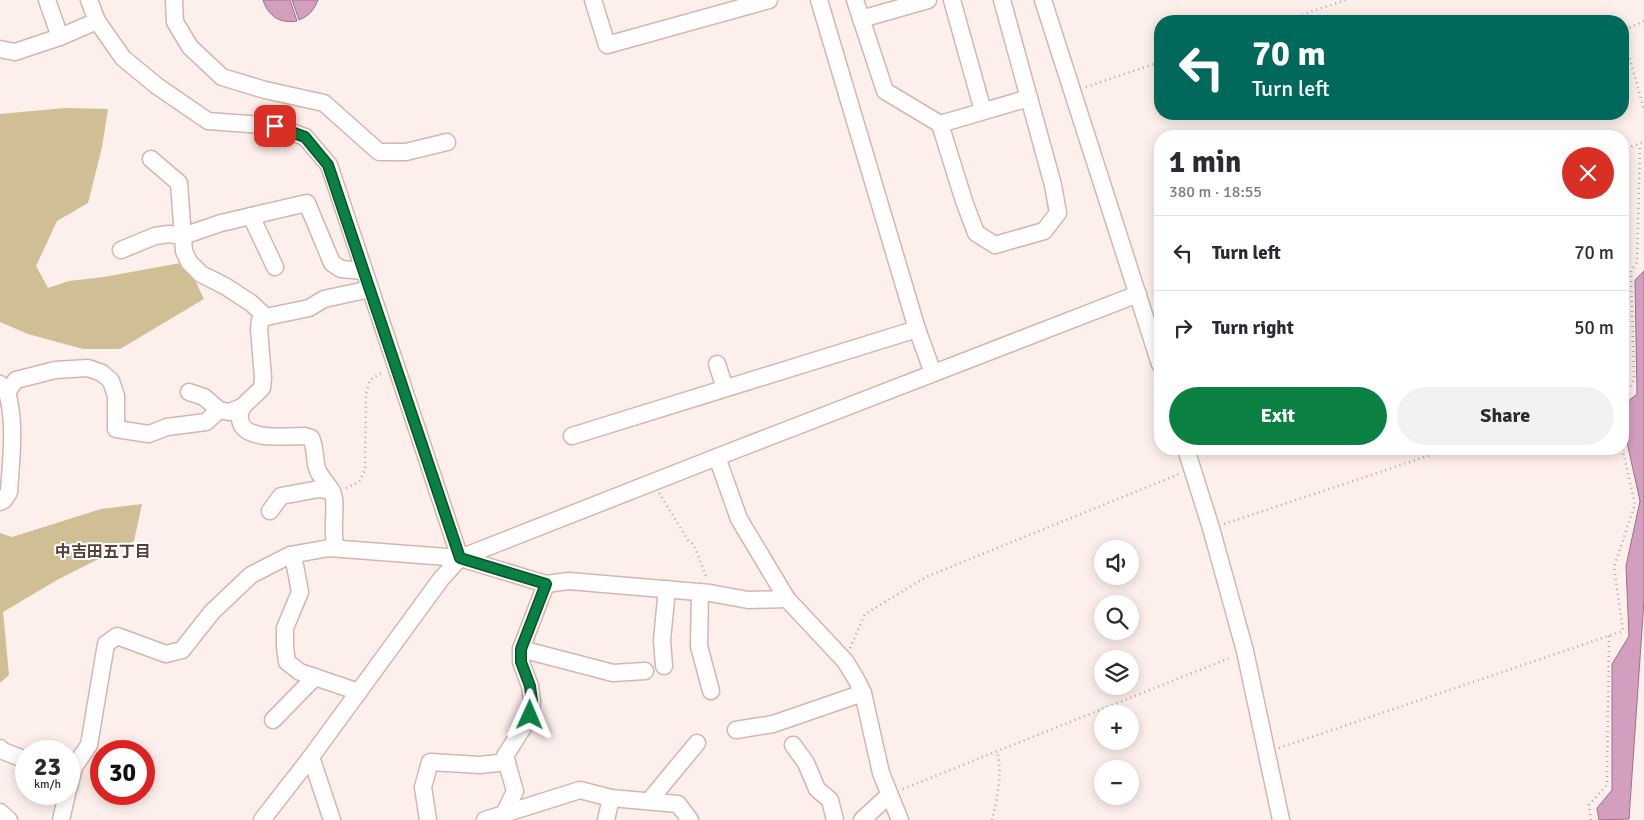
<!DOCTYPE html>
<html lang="en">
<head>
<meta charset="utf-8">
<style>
	:root { --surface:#fff; --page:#f2f2f3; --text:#2b2b33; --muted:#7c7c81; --line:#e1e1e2; --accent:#0b8043 }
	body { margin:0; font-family:Signika,"Noto Sans JP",sans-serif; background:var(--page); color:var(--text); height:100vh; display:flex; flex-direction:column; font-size:19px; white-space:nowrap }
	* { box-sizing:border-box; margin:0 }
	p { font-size:16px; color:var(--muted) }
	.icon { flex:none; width:28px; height:28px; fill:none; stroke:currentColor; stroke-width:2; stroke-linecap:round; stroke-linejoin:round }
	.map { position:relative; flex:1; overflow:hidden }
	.sheet { position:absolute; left:1154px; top:130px; width:475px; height:325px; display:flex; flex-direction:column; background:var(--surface); border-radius:20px; box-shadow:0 2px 12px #0003 }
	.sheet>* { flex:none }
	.hud { position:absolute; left:1154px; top:15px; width:475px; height:105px; border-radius:20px; box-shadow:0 2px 12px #0003; background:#00695c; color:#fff; overflow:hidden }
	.tools { position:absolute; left:1094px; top:540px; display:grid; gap:10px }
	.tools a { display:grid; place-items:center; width:45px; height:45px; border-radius:50%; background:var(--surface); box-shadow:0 2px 12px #0003; font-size:25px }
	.speed { position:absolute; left:15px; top:740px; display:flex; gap:10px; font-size:25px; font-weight:700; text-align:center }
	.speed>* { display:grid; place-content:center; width:65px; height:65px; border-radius:50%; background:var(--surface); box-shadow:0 2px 12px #0003; line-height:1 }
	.speed small { font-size:12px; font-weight:400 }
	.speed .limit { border:8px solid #d22; background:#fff; color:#111 }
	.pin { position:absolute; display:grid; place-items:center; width:42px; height:42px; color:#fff; margin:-21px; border-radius:10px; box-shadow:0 2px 8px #0006 }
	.me { position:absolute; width:55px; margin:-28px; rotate:1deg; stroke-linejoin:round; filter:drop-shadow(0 0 4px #0008) }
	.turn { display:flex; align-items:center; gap:18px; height:105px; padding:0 15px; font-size:22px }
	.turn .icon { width:65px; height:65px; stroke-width:2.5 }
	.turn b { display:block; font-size:35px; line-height:42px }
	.round { display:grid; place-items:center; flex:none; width:52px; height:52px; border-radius:26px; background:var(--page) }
	.summary { display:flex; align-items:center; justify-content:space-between; height:85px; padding:0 15px }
	h1 { font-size:30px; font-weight:700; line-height:38px }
	.cta { display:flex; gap:10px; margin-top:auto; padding:10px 15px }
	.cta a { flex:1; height:58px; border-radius:30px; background:var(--accent); color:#fff; font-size:20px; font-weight:700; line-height:58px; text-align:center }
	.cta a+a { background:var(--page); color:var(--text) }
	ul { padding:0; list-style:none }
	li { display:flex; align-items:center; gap:15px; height:75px; padding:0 15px; border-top:1px solid var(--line) }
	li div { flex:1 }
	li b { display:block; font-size:19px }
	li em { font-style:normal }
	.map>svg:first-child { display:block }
</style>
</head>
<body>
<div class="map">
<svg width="1644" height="820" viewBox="0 0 1644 820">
	<rect width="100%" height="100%" fill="#fdefeb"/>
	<g fill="#d0be94">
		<path d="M65,108L108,109L102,147L88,203L57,221L36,266L48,288L69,281L104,277L186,262L204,299L120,349H83L28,334L0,322V114Z"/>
		<path d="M142,504L134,541L57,580L3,612L9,675L0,683V533L12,537L101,509Z"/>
	</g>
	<g fill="#d49fbf" stroke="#9a7288">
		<path d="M263,0H290L297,21C280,24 268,16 263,0Z"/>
		<path d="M292,0H318C314,10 309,16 299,20Z"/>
		<path d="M1644,271V600L1629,819L1599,820L1597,808L1612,790V664L1629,636L1626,566L1640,501L1623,424L1622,406L1637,394L1635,280Z"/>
	</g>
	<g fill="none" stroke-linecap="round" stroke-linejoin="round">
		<g stroke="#d7b5ac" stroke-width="19">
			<g id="minor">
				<path d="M47,0L60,37"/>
				<path d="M89,0L97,21L123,58L157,86L208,121L275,126L305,137L329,165L460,558"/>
				<path d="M174,0L175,22L190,47L222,77L265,90L324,103L379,152H406L447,142"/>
				<path d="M593,0L607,45L769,0"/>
				<path d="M819,0L917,329L933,373"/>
				<path d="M855,0L885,91L940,124L964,201L976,233L995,245L1044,231L1058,213L1053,185L1002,0"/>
				<path d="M952,0L983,111"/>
				<path d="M1043,0L1160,364"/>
				<path d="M861,19L928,0"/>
				<path d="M0,49L15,52L60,37L97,21"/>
				<path d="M940,124L1029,98"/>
				<path d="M151,159L179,183L184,251L189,262L201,274L225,286L251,303L266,317"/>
				<path d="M251,216L275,267"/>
				<path d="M121,250L155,236L169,234L183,236L221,223L307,203L332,263L341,269L364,271"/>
				<path d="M717,364L725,388"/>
				<path d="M0,384L7,392L16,380L55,370L88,368L102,373L111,381L116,396V429L149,434L167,427L206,422L219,410"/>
				<path d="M189,392L204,397L219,410L229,412L242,407L262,388L263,378L259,329L260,321L266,317L309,308L324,299L370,289"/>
				<path d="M242,407C241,411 239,416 240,419C242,442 288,436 305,436L311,438C316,448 314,458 317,468C320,479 332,486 334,498C336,515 331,532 336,548"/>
				<path d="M572,436L917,329"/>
				<path d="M1186,449L1211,528L1245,651L1281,820"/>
				<path d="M717,457L739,519L787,599L845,661L856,679L863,693L881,773L900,820"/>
				<path d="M0,502L4,500L9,492C11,459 16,424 7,392"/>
				<path d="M270,511L281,496L319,489L332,491"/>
				<path d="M293,555L300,592L285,628V647L287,662L300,672L359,692"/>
				<path d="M700,592L699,646L711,691"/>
				<path d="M521,649L613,673L645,671"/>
				<path d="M664,666L662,640L667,589"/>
				<path d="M273,720L315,677"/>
				<path d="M736,730L773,724L863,693"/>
				<path d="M793,745L806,763L817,789L830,800L835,820"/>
				<path d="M0,748L3,751L26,760"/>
				<path d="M311,757L332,820"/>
				<path d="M69,788L74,767L89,745L106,644L117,636L166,654L182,650L212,612L251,575L290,555L329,548L460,558L546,584L569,581L710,593L748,600L787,599"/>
				<path d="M649,801L697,743"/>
				<path d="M0,812L9,820"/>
				<path d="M504,814L515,791L505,756L531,715L532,701L530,686L521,662V649L546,584"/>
				<path d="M61,820L67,794"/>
				<path d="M262,820L311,757L441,579L460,558L717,457L1138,294"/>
				<path d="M428,820L423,787L430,762L480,765L507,762"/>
				<path d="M485,820L580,790L611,798L678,804L690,820"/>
				<path d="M606,820L611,798"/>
				<path d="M862,820L889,795"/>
			</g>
		</g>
		<g stroke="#b4a7a3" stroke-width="2.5" stroke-dasharray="1 4" stroke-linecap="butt">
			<path d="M1283,21L1346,0"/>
			<path d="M1644,21L1629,28L1623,35L1644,110"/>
			<path d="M1086,87L1160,62"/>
			<path d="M1622,150L1644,142"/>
			<path d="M1622,390L1630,388L1634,378L1631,271L1637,262L1640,144"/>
			<path d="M346,488L359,482L365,470L366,394L370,380L383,372"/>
			<path d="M659,493L688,540L694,545L707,579"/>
			<path d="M1224,524L1449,449"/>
			<path d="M850,648L865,614L926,577L1179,474"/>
			<path d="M1279,748L1623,631L1614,567L1635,504L1622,448"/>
			<path d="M903,789L1232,657"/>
			<path d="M992,820C997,799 1003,773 997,751"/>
			<path d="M1591,820L1589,805L1607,785L1609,636"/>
		</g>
		<use href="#minor" stroke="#fff" stroke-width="16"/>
	</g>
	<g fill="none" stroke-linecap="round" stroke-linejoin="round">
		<g stroke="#07532c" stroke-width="12">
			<path id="route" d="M275,126L305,137L328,165L460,558L546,584L521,649V662L530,686L532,701L530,715"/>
		</g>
		<use href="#route" stroke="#0b8043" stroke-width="9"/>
	</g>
	<g text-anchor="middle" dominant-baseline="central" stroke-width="4" stroke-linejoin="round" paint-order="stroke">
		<g font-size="16" font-weight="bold" fill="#593d36" stroke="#fff">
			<text x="103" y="552">中吉田五丁目</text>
		</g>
	</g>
</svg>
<div class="tools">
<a><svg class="icon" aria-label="sound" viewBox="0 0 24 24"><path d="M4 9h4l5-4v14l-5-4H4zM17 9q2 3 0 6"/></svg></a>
<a><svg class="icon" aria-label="search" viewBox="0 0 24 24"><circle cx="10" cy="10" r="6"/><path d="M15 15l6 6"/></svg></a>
<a><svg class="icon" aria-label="layers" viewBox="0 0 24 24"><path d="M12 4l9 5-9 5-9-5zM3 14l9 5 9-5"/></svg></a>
<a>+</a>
<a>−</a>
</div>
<div class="speed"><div>23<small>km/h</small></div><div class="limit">30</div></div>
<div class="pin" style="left:275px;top:126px;background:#d93025"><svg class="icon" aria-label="arrive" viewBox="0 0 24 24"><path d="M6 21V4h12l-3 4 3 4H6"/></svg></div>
<svg class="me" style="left:530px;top:715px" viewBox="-20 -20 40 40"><path d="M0-17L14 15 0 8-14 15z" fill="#0b8043" stroke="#fff" stroke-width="4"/></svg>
<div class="hud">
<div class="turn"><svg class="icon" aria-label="left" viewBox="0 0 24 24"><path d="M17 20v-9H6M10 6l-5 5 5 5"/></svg><div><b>70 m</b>Turn left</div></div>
</div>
<section class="sheet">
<div class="summary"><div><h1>1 min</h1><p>380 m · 18:55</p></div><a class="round" style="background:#d93025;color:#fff"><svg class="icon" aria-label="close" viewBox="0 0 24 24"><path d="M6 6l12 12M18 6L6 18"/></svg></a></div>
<ul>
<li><svg class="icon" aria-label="left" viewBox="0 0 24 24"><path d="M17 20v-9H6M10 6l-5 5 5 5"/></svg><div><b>Turn left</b></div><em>70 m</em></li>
<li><svg class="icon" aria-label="right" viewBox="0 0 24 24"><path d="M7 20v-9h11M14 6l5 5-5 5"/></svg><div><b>Turn right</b></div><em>50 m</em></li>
</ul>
<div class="cta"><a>Exit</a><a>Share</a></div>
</section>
</div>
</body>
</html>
